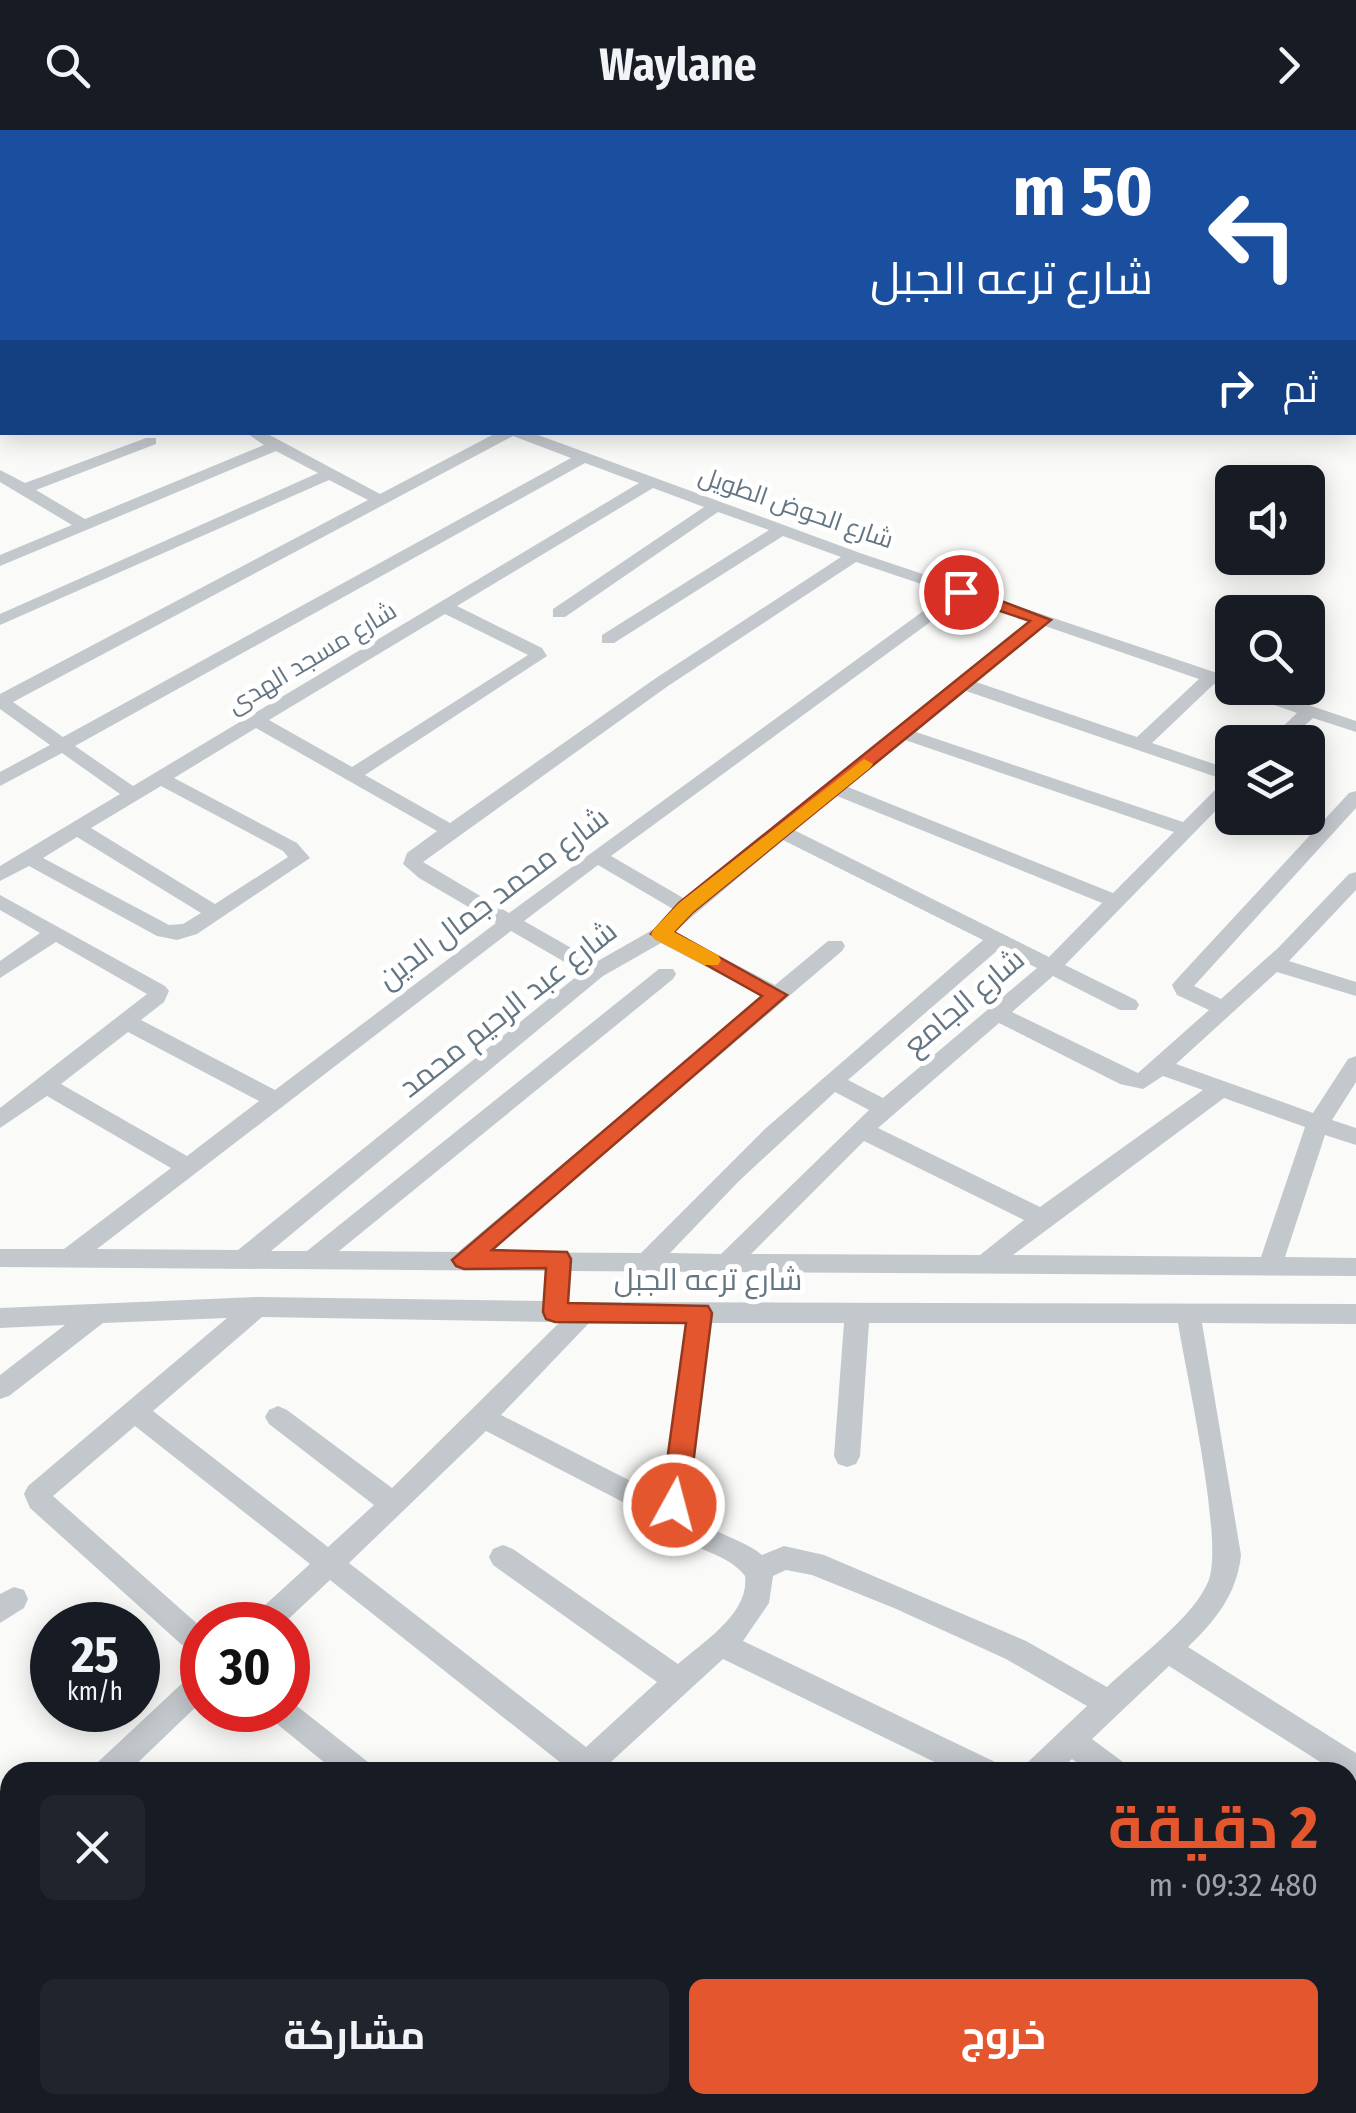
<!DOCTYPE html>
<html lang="ar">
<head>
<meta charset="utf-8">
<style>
	:root { --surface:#171b24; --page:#20242c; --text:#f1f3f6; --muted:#9ea1a6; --accent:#e4572e }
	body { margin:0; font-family:"Fira Sans Condensed",Cairo,sans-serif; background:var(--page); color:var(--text); direction:rtl; height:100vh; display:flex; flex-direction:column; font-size:38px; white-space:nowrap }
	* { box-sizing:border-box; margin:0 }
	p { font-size:32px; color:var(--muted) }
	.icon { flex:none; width:55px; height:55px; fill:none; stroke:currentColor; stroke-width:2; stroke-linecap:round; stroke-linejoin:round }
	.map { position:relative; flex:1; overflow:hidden; direction:ltr }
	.details { position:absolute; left:0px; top:1632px; width:1358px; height:352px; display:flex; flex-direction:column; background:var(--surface); border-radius:30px 30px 0 0; box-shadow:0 5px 25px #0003; direction:rtl }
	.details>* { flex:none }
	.hud { position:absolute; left:0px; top:0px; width:1358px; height:305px; box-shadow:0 5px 25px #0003; direction:rtl; background:#1a4fa0; color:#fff; overflow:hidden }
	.buttons { position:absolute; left:1215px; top:335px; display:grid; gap:20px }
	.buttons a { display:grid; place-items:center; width:110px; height:110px; border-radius:15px; background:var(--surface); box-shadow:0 5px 25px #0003; font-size:50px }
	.speed { position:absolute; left:30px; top:1472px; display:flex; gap:20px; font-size:50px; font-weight:700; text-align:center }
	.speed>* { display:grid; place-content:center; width:130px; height:130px; border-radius:50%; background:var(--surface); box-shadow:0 5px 25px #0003; line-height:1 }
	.speed small { font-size:25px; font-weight:400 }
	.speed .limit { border:15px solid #d22; background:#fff; color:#111 }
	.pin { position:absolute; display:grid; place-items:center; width:85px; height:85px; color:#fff; margin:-42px; border:5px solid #fff; border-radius:50%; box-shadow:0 2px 10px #0007 }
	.me { position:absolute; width:110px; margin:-55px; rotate:7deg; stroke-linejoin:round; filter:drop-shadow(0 0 8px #0008) }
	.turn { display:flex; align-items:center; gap:35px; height:210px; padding:0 40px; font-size:45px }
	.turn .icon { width:130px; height:130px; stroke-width:2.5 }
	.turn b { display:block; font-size:70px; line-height:85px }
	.then { display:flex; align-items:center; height:95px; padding:0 40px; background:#0003; gap:20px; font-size:38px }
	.round { display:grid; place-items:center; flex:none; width:105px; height:105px; border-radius:15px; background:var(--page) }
	.summary { display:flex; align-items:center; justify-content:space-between; height:170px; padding:0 40px }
	h1 { font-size:60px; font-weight:700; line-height:75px; color:var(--accent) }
	.button { display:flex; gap:20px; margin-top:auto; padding:20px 40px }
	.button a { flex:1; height:115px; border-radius:15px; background:var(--accent); color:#fff; font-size:40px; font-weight:700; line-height:115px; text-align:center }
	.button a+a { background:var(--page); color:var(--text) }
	header { display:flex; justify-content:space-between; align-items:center; height:130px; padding:0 40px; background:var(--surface); font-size:45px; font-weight:700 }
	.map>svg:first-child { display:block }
</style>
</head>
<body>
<header><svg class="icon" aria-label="forward" viewBox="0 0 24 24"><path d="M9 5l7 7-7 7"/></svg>Waylane<svg class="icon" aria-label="search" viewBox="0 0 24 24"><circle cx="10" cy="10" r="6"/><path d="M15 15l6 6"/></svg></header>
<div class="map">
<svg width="1356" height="1983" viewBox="0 0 1356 1983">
	<rect width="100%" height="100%" fill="#fafaf8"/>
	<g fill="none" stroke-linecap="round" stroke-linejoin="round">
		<g stroke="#c3c8cc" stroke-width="6">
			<path d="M136,0L143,2"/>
			<path d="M376,0L384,2"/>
			<path d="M108,2L114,0"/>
			<path d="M288,2L294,0"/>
		</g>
		<g fill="#c3c8cc" fill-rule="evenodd">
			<path d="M894,0H911L913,2H896Z"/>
			<path d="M1055,0H1073L1075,2H1057Z"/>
			<path d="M0,31L2,32V40L0,39Z"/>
			<rect x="1355" y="85" width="1" height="9"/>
			<path d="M2,109V117L0,118V110Z"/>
			<path d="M1355,116H1356L1355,126Z"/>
			<rect x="0" y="287" width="2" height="9"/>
			<path d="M245,302H264L380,364L498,302H530L860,423L1232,548V558H1258L1356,591V602L1313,588L1286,612H1267L1297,583L1214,554L1152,613L1232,640V664L1065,835L1136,870L1139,875L1136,880H1120L1053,846L1012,882L1138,943L1209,880L1177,865L1172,855L1176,850L1349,663L1356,661V678L1194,856L1221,869L1278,818L1349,744L1356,742V760L1289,831L1356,852V866L1277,842L1176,934L1313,983L1348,929L1356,926V952L1332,990L1356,998V1015L1325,1005L1285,1127L1356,1128V1146L569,1141L568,1172L1356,1174V1194L1202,1193L1241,1425C1237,1464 1215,1491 1188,1517L1356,1623V1653L1348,1650V1642H1336L1169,1536L1092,1609L1123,1632L1128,1642H1090L1072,1629L1058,1642H1023L1028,1632L1087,1576L1006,1529L894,1478L812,1445L786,1440L773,1446L769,1473L743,1511L995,1632L1000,1642H955L723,1529L600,1642H564L566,1637L330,1450L282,1495H249L253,1486L310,1434L135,1296L53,1366L202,1498V1528L192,1524L30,1378L24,1364L28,1356L227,1188L103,1193L9,1266L0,1269V1245L65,1195L0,1198V1178L257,1167L543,1171L545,1141L0,1137V1119H64L171,1038L47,966L0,998V978L147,864L56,812L0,848V831L40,803L0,780V765L165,856L169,861L164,872L141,890L275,960L496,793L419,748L403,734L407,723L437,701L256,598L174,648L297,713L310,728L197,804L177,810L157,806L29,736L0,751V736L120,664L62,623L0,656V642L50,615L0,579V564L368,370L329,350L0,495V484L318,343L276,321L0,436V425L72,395L0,352V340L25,353L146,308H156V314L36,360L85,389L264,315ZM513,306L571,328L63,607L13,572ZM585,333L639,353L133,656L75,616ZM653,358L704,377L553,479V487H565L718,382L769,400L602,505V513H614L783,406L841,427L656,548L450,693L365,645L547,526L542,518L457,476ZM856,432L948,463L509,783L423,732L668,556ZM963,468L1030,491L685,769L611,726ZM445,484L528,525L352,637L269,590ZM1045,496L1199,549L1137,607L976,552ZM966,561L1225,650L1183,692L916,602ZM905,610L1174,702L1113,763L848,657ZM161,656L283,721L288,727L215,774L91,698ZM837,666L1102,773L1049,827L794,700ZM77,707L201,783L183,794L169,795L43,728ZM783,710L983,810L766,998L641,1123L489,1122L842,821L845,816L842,811H828L775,855L674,802ZM598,735L673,779L654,799L596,832L524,791ZM511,801L582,842L238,1120L97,1119ZM661,813L762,866L458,1122L339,1121L673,849L676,844L673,839H659L307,1121H271L603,846ZM999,819L1037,838L883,968L848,950ZM999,893L1120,954L1143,959L1163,946L1203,960L1040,1077L878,998ZM128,902L259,971L187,1026L61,954ZM835,962L869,980L721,1124L670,1123L739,1051ZM1224,968L1305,997L1261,1127L1013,1125ZM864,1011L1024,1090L980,1125L751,1124ZM262,1187L555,1192L561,1191L392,1358L287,1280L278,1276L269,1280L265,1287L269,1294L374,1375L328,1417L153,1281ZM591,1191L686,1192L662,1367L501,1285ZM711,1193H844L834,1326L838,1334L847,1337L856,1334L860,1326L869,1193H1178C1186,1243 1225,1414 1208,1452C1193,1488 1136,1529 1107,1557L1026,1511L824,1425L784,1416L762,1425C740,1406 701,1403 687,1375ZM486,1301L671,1397C690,1422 726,1421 745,1446C750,1483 703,1512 678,1534L513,1419L503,1415L493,1419L489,1427L493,1435L657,1552L586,1617L349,1433Z"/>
			<path d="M14,1457L24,1460L28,1469L24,1478L0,1493V1464Z"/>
			<path d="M202,1540V1571L128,1642H93L98,1632L192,1544Z"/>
			<path d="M288,1569L368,1632L373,1642H336L271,1589L267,1580H288Z"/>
			<path d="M10,1721V1756L0,1760V1725Z"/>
			<path d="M1348,1803L1356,1807V1841L1348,1837Z"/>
			<path d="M1356,1922V1961L1348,1964V1925Z"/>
			<path d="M185,1975H224L220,1983H181Z"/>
			<path d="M639,1975H679L675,1983H635Z"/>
			<path d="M724,1975H761L765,1983H728Z"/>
			<path d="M982,1975H1019L1015,1983H978Z"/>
			<path d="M1307,1975H1343L1339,1983H1303Z"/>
		</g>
	</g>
	<path fill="#e4572e" stroke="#94391e" stroke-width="2.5" d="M955,458H967L1051,490L693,782L674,802L787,865L492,1120L567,1122L571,1129L568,1173L708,1176L712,1183L688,1375L684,1383L674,1386L665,1383L661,1375L686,1193L555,1192L546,1189L543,1182L546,1138L464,1139L456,1136L452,1130L762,866L651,804L679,773L1030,491L955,466Z"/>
	<path fill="#f59e0b" d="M864,629L873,634L870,638L693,782L674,802L718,825L721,830L718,835H704L654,809L651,804L654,799L679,773Z"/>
	<g text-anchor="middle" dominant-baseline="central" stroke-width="10" stroke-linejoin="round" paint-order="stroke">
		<g font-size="25" fill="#657683" stroke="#fff">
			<text transform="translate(796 378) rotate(19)">شارع الحوض الطويل</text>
			<text transform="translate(312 528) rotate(-31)">شارع مسجد الهدى</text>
		</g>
		<g font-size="30" fill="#657683" stroke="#fff">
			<text transform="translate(493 768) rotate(-37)">شارع محمد جمال الدين</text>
			<text transform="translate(964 872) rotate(-40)">شارع الجامع</text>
			<text transform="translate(508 879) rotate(-38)">شارع عبد الرحيم محمد</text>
			<text x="708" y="1150">شارع ترعه الجبل</text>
		</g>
	</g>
</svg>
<div class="buttons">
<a><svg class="icon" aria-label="sound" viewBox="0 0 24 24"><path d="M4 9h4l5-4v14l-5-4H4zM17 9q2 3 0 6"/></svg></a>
<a><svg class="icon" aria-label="search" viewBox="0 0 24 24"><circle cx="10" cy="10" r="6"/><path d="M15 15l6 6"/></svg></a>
<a><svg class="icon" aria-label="layers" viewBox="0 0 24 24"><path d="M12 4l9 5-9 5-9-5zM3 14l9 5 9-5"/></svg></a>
</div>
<div class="speed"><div>25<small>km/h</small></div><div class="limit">30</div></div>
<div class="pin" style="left:961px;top:462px;background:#d93025"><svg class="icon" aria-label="arrive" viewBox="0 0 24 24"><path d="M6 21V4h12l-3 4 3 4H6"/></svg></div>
<svg class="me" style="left:674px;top:1375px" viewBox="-20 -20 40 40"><circle r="17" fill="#e4572e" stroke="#fff" stroke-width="3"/><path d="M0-11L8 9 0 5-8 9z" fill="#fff"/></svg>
<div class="hud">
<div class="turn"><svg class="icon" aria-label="left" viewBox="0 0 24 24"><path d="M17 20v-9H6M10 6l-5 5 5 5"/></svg><div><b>50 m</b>شارع ترعه الجبل</div></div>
<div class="then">ثم<svg class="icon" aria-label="right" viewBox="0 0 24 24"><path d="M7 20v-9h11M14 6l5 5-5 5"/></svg></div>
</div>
<section class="details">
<div class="summary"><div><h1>2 دقيقة</h1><p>480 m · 09:32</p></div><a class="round"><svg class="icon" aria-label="close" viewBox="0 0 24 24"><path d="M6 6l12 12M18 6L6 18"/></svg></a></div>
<div class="button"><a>خروج</a><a>مشاركة</a></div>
</section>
</div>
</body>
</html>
